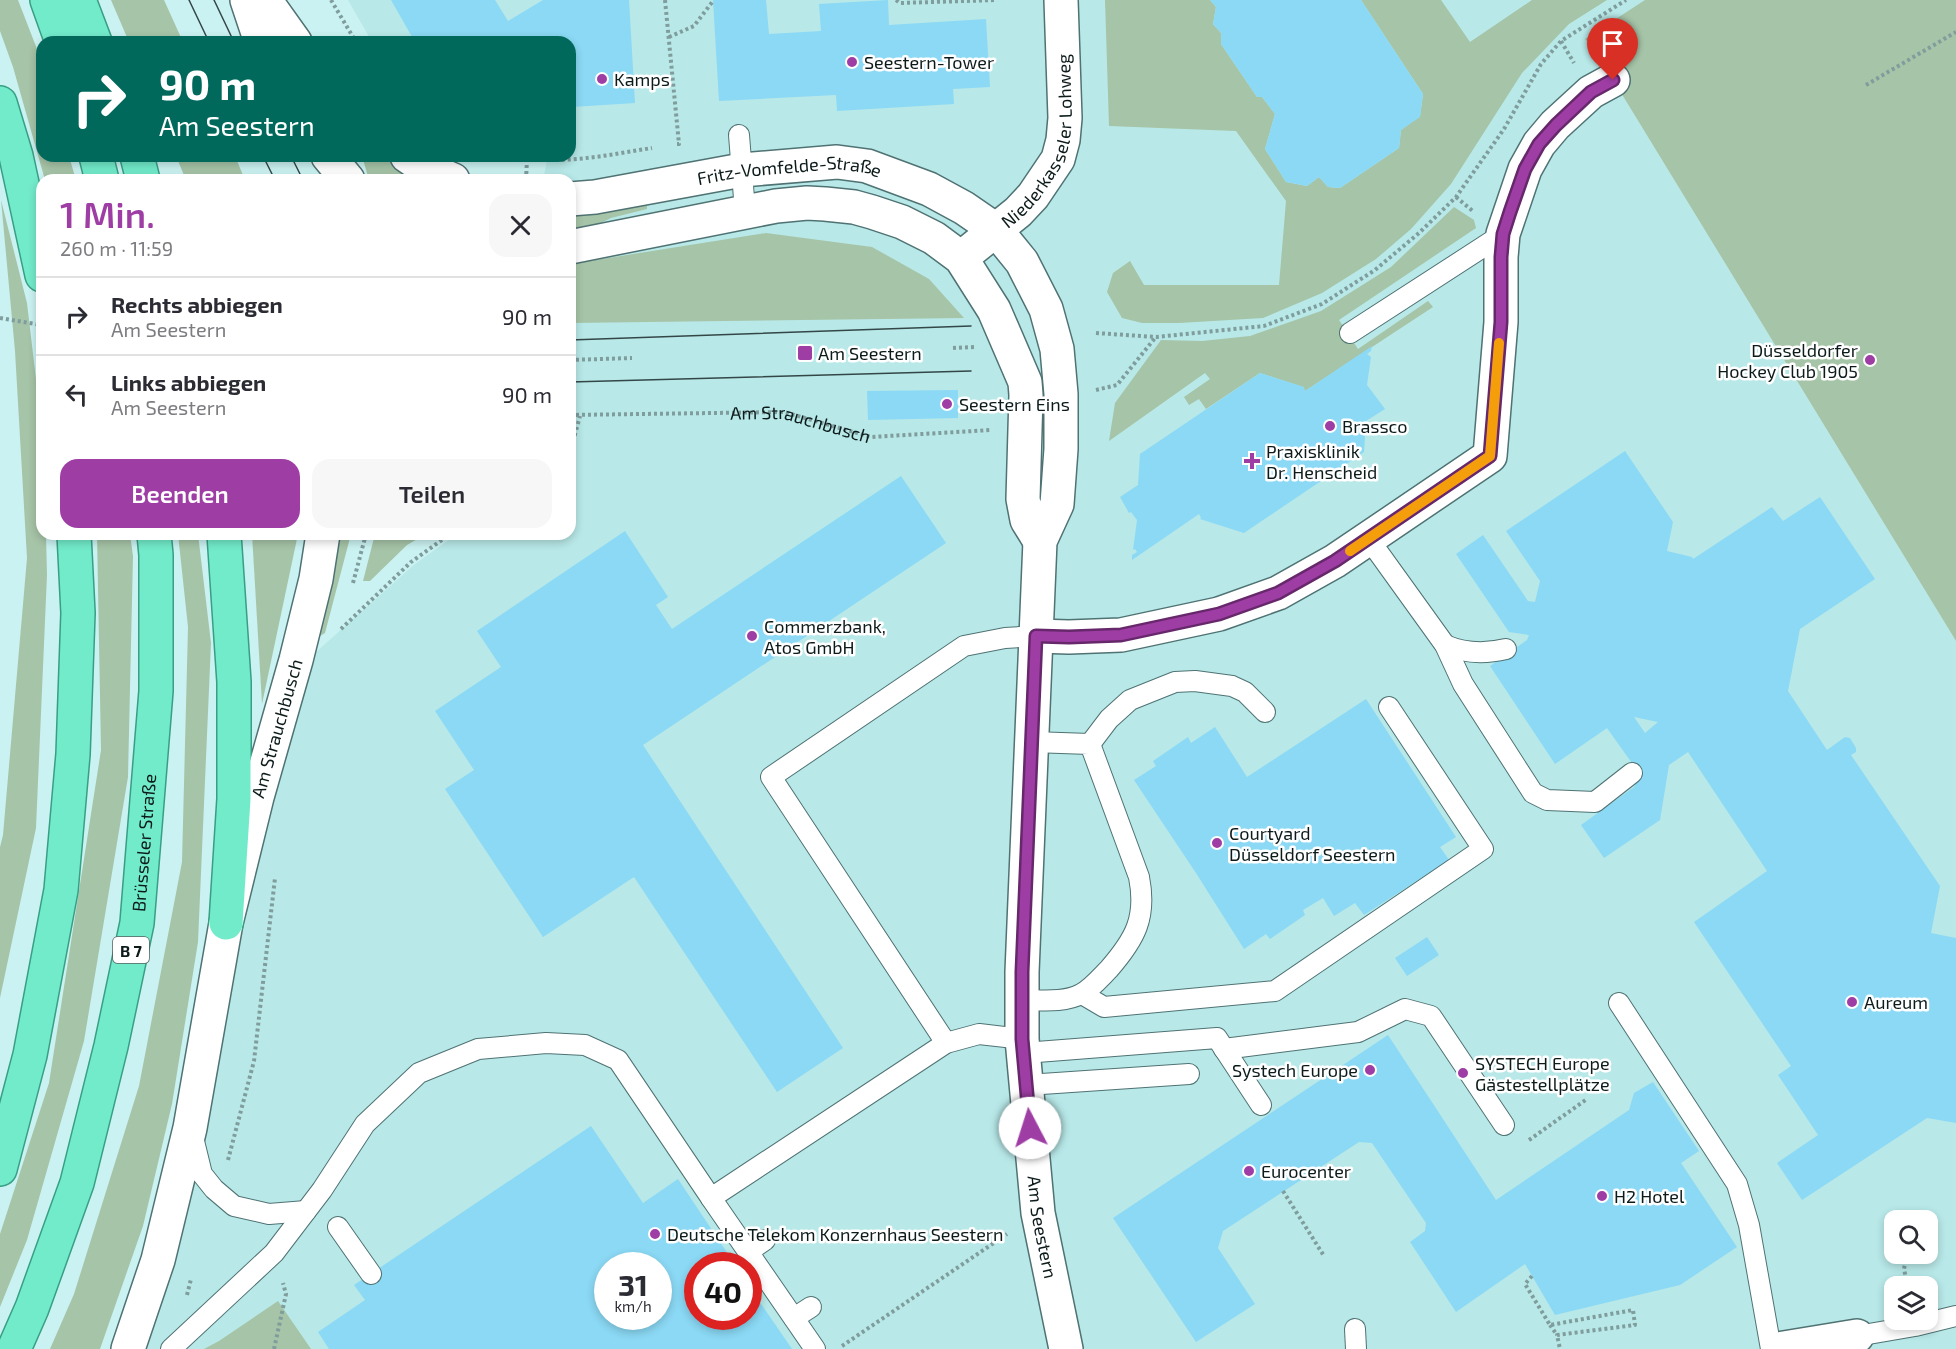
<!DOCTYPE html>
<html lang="de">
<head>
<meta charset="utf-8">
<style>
	:root { --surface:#fff; --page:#f7f7f7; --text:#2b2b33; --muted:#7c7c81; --line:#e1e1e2; --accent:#9e3da4 }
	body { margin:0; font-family:"Exo 2",sans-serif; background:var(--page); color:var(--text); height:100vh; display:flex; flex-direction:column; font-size:22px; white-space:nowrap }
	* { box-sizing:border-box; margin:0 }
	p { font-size:20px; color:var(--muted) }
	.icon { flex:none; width:33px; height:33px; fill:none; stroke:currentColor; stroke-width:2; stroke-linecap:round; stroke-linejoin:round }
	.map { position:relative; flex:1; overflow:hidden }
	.sheet { position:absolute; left:36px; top:174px; width:540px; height:366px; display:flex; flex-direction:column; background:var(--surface); border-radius:18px; box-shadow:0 3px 9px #0003 }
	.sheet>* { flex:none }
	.top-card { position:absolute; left:36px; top:36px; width:540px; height:126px; border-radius:18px; box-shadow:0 3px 9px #0003; background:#00695c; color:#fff; overflow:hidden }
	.controls { position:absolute; left:1884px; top:1210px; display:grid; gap:12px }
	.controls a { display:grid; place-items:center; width:54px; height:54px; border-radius:12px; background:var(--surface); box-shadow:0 3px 9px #0003; font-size:30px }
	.speed { position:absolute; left:594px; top:1252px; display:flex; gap:12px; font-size:30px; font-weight:700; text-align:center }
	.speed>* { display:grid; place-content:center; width:78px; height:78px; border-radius:50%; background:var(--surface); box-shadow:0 3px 9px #0003; line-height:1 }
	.speed small { font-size:15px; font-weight:400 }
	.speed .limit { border:9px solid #d22; background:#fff; color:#111 }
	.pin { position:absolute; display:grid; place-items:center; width:51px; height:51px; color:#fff; margin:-62px -26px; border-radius:50% 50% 50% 0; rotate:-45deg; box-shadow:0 0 6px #0007 }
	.pin .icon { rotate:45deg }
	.me { position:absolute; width:66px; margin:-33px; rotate:355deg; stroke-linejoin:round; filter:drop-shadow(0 0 4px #0008) }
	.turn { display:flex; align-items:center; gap:21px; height:126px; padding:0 24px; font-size:27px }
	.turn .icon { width:78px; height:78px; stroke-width:2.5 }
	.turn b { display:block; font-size:42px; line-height:51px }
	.round { display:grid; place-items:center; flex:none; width:63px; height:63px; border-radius:18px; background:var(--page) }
	.head { display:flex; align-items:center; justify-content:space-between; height:102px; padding:0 24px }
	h1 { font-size:36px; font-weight:600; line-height:45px; color:var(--accent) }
	.action { display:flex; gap:12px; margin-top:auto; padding:12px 24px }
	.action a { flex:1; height:69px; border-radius:18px; background:var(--accent); color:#fff; font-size:24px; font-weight:600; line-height:69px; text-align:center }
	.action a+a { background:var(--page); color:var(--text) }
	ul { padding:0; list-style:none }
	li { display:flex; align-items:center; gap:18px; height:78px; padding:0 24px; border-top:2px solid var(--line) }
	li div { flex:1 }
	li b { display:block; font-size:22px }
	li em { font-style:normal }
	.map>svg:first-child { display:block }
</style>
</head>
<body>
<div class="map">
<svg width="1956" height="1349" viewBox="0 0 1956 1349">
	<rect width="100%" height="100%" fill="#cbf2f2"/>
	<path fill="#b8e8e8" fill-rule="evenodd" d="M348,0H1658L1593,47L1956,641V1349H141L238,914L307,660L415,564L457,534H570V466L574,464L570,455V180H543L548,156H570V42H372ZM1894,1221H1928V1254H1894ZM608,1266H658V1317H608ZM698,1266H748V1317H698ZM1894,1287H1928V1320H1894Z"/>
	<g fill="#a6c4a7">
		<path d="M0,0H18L42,62V156H69L76,180H45L13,67L0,31Z"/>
		<path d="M111,0H164L183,42H129Z"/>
		<path d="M1105,0H1210L1216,7L1213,24L1221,33V44L1257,97H1262L1275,114L1265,149L1286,182L1307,186L1319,177L1328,187L1340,188L1399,148L1401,130L1420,116L1423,94L1361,0H1441L1470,42L1532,0H1607L1569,24L1522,73L1451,184L1411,229L1376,259L1322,293L1263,318L1179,323H1142L1122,318L1107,292L1113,273L1130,261L1144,285H1279L1286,201L1236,131L1109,126Z"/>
		<path d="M1645,0H1956V641L1593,47L1585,39Z"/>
		<path d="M176,156H235L245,180H186Z"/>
		<path d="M362,156H386L406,171L427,180H369Z"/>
		<path d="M1,200L27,303L42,430V534H46L47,575L36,828L0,998V847L3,835L27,558L15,351Z"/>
		<path d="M647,202V209L611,218L584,231L570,234V208Z"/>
		<path d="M1454,207L1474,220L1476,228L1339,320L1358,349L1428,301L1433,307L1305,391L1303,387L1260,373L1206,409L1199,399L1189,405L1184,397L1210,379L1205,373L1109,441L1115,403L1161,340L1202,341L1250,336L1321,311L1391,267Z"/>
		<path d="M766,233L872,247L929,279L964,318L570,323V264Z"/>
		<path d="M97,534H130L133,556L128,777L84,1041L27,1240L0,1307V1234L49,1083L101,750Z"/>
		<path d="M178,534H198L211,643L198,942L172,1104L143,1226L100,1349H50L74,1294L139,1086L182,862L188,627Z"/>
		<path d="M252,534H298L262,704Z"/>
		<path d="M341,534H351L325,633L320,636Z"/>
		<path d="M375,534H426L407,545L370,581H363Z"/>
		<path d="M278,1301L311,1349H204L219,1341Z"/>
	</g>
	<g fill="#8bd9f5" fill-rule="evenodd">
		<path d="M391,0H495L508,21L543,0H629L635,103L572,107V92H570V42H415Z"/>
		<path d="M713,0H766L769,34L821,31L819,4L888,0L889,25L986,19L990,87L953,89L954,104L837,111L836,95L719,101Z"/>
		<path d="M1210,0H1361L1423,94L1420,117L1401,130L1399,148L1340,188L1328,187L1319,177L1307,186L1286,182L1265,149L1275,114L1262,97H1257L1221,44V33L1213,24L1216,7Z"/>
		<path d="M1372,346L1371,351L1367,354L1371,357L1367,385L1385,409L1366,421L1364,452L1244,533L1200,519L1201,518L1199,514L1132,560V555L1137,552L1135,549L1133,550L1137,520L1131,512L1129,513L1120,497L1138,485L1140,454L1260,373L1304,387L1305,391Z"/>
		<path d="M958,390V418L868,420L867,391Z"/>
		<path d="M1625,451L1673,522L1667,551L1692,557L1693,559L1772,507L1783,521L1820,497L1875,579L1800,629L1788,691L1827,750L1845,737L1850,738L1856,748V752L1851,755L1940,886L1931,933L1956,938V1123L1927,1118L1802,1200L1777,1163L1818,1135L1778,1075L1791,1066L1694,922L1767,871L1688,752L1669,765L1660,820L1604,858L1581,825L1634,787L1639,773L1607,728L1555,764L1490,666L1527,640L1529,635L1509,632L1456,554L1483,535L1528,601L1535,602L1540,581L1506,531ZM1634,717L1658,722L1645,733Z"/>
		<path d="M901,476L946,543L643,745L843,1048L777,1092L634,877L543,937L445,789L474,770L435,711L501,667L477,631L625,531L668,597L656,605L672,629Z"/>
		<path d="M1366,699L1456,837L1440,847L1449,860L1364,915L1355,903L1334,916L1323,898L1303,910L1305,915L1270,939L1266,934L1244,949L1196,873L1134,780L1156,766L1153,761L1188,737L1191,743L1215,727L1247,777Z"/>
		<path d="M1427,937L1439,955L1407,976L1395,958Z"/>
		<path d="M1388,1035L1496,1200L1629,1110L1634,1093L1653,1082L1699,1151L1681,1163L1737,1247L1680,1285L1555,1315L1525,1264L1456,1312L1410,1242L1425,1231L1426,1223L1372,1143L1359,1142L1223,1231L1218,1248L1255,1304L1196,1342L1113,1218Z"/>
		<path d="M591,1126L643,1203L678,1179L736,1266H698V1317H748V1285L792,1349H329L318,1332L365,1300L354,1285ZM608,1266H658V1317H608Z"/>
	</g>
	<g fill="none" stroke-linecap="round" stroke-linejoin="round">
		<g stroke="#4f7273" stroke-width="22">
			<g id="service">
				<path d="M739,135L745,211"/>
				<path d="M1350,333L1503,234"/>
				<path d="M1368,538L1445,645L1463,684L1533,793L1547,800L1595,802L1632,773"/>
				<path d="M1445,645C1466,654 1485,654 1506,649"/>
				<path d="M1090,744L1109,719L1130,700L1175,682L1195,681L1232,686L1245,692L1265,712"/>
				<path d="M1082,994L1104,1007L1275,991L1483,849L1389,707"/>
				<path d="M1022,1000C1041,1000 1064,1003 1081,994C1091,989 1101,977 1109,969C1135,939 1147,918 1139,877L1090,744L1032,742"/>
				<path d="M1619,1003L1737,1184L1749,1225L1771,1349"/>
				<path d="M946,1043L771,777L964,646L1005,638L1036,636"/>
				<path d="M1224,1049L1358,1032L1405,1009L1431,1016L1504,1125"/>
				<path d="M1024,1053L1217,1038L1261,1105"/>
				<path d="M1027,1085L1189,1074"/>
				<path d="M193,1137L202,1174L214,1189L234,1206L269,1214L306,1211"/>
				<path d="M711,1198L815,1349"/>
				<path d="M338,1227L371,1274"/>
				<path d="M748,1252L765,1240"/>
				<path d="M794,1318L811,1307"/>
				<path d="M1355,1329L1356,1349"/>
				<path d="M1857,1336L1915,1326L1956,1316"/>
				<path d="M171,1349L274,1253L322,1190L365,1124L419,1073L478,1049L546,1043L585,1045L618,1060L711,1198L946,1043L979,1034L1022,1039"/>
			</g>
		</g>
		<g stroke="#4f7273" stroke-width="36">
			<g id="minor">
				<path id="s2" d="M961,258L1018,212L1033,196L1058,159L1063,140L1065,118L1061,0"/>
				<path d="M1036,636L1069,637L1121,635L1219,614L1278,593L1335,561L1490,456L1501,322V257L1503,234L1525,169L1539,144L1555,125L1591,92L1613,80"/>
				<path d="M1778,1349L1857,1336"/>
			</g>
		</g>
		<g stroke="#4f7273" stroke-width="36">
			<g id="tertiary">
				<path d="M247,0L261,42"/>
				<path d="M265,0L295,42"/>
				<path d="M328,156L348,180"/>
				<path d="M407,156L423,167L453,180"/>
				<path id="s3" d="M570,199L595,197L742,170L837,162L867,166L929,189L964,208L996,230L1022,262L1046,309L1057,349L1061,394V449L1057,504L1040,541L1022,972V1039L1038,1213L1066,1349"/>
				<path d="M570,247L776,206L807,203L825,204L854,207L872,212L902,222L934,238L961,258L994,310L1025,382L1026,395L1023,499L1027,520L1040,541"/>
				<path id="s4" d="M128,1349L158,1260L190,1128L226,923L257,797L296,660L316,579L323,534"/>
			</g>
		</g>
		<g stroke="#389f84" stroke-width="36">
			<g id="trunk">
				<path d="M47,0L62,42"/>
				<path d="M79,0L95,42"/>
				<path d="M0,103L16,156L42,275"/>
				<path d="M96,156L102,180"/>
				<path d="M137,156L143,180"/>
				<path d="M224,534L234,682V799L226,923"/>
				<path d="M0,1169L30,1055L61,890L73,754L78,613L74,534"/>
				<path id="s5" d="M14,1349L32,1308L77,1183L111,1046L137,923L156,691V555L154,534"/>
			</g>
		</g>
		<g stroke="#809d9d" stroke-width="4" stroke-dasharray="3 3" stroke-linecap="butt">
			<path d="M331,0L356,42"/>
			<path d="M665,0L679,144H677"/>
			<path d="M896,0L900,3L997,0"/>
			<path d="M669,37L694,26L713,1"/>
			<path d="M1561,41L1574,63"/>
			<path d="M1866,85L1956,32"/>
			<path d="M514,156C560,166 607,155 652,148"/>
			<path d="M526,180L527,159"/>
			<path d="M1456,197L1474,212"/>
			<path d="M0,318L42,325"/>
			<path d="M1096,333L1156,337L1264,326L1322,304L1375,270L1419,233L1456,197L1504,129L1541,64L1561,41L1626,0"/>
			<path d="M953,348L974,347"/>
			<path d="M570,360L632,358"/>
			<path d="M1096,390L1117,385L1155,338"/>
			<path id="s1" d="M570,415L784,412L871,437L991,430"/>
			<path d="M570,453L580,416"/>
			<path d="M353,583L366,534"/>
			<path d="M341,629L411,562L450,534"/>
			<path d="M1529,1140L1587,1099"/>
			<path d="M228,1160L254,1061L275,878"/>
			<path d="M1283,1191L1324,1256"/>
			<path d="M1907,1254L1904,1269L1908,1287"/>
			<path d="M1532,1276L1525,1284L1550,1325L1633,1310L1635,1325L1557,1335L1560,1349"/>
			<path d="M187,1295L191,1279"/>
			<path d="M1550,1325L1557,1335"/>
			<path d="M842,1346L1007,1234"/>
			<path d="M274,1349L286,1294L283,1283"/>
		</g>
		<use href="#service" stroke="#fff" stroke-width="20"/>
		<use href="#minor" stroke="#fff" stroke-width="33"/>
		<use href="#tertiary" stroke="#fff" stroke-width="33"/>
		<use href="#trunk" stroke="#72ebca" stroke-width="33"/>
		<g stroke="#344747" stroke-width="1.5">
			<path d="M189,0L209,42"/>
			<path d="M214,0L234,42"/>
			<path d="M263,156L275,180"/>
			<path d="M291,156L303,180"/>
			<path d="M570,340L971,326"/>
			<path d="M570,382L971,371"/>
		</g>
	</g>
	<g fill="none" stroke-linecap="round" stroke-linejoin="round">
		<g stroke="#67286b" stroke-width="15">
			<path id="route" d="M1030,1128L1022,1039V972L1036,636L1069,637L1121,635L1219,614L1278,593L1335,561L1490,456L1501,322V257L1503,234L1510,212L1525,169L1539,144L1556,125L1591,92L1613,80"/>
		</g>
		<use href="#route" stroke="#9e3da4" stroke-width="10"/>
		<path stroke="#f59e0b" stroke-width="10" d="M1350,551L1490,456L1499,343"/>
	</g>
	<g fill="#9e3da4" stroke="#fff" stroke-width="2">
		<circle cx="852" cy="62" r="6"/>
		<circle cx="602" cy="79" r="6"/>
		<rect x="797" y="345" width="16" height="16" rx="3"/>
		<circle cx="1870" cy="360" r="6"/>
		<circle cx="947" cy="404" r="6"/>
		<circle cx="1330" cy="426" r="6"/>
		<path d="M1249 452h6v6h6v6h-6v6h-6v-6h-6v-6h6z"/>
		<circle cx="752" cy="636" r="6"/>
		<circle cx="1217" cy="843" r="6"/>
		<circle cx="1852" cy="1002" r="6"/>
		<circle cx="1370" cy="1070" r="6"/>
		<circle cx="1463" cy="1073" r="6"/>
		<circle cx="1249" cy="1171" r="6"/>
		<circle cx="1602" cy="1196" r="6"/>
		<circle cx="655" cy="1234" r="6"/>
	</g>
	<g text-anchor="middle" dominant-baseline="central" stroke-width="5" stroke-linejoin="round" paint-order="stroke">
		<rect fill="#fff" stroke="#555f5f" stroke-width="1.5" x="113" y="937" width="36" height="26" rx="4.5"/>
		<g font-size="16" font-weight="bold" fill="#0c1a1a">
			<text x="131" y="950">B 7</text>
		</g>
		<g font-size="18" fill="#0c1a1a" stroke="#fff" text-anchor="start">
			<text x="864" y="62">Seestern-Tower</text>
			<text x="614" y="79">Kamps</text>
			<text x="1858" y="350" text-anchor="end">Düsseldorfer<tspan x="1858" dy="21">Hockey Club 1905</tspan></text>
			<text x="818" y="353">Am Seestern</text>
			<text x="959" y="404">Seestern Eins</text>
			<text x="1342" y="426">Brassco</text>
			<text x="1266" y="451">Praxisklinik<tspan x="1266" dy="21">Dr. Henscheid</tspan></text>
			<text x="764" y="626">Commerzbank,<tspan x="764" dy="21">Atos GmbH</tspan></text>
			<text x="1229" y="833">Courtyard<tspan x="1229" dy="21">Düsseldorf Seestern</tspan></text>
			<text x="1864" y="1002">Aureum</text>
			<text x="1475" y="1063">SYSTECH Europe<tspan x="1475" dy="21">Gästestellplätze</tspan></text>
			<text x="1358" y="1070" text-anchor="end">Systech Europe</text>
			<text x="1261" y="1171">Eurocenter</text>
			<text x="1614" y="1196">H2 Hotel</text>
			<text x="667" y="1234">Deutsche Telekom Konzernhaus Seestern</text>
		</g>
		<g font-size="18" fill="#0c1a1a" stroke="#fff">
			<text stroke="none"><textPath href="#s2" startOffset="150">Niederkasseler Lohweg</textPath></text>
			<text stroke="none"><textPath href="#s3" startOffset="222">Fritz-Vomfelde-Straße</textPath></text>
			<text stroke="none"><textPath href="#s1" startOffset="232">Am Strauchbusch</textPath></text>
			<text stroke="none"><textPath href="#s4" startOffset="639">Am Strauchbusch</textPath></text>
			<text stroke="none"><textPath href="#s5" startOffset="525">Brüsseler Straße</textPath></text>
			<text stroke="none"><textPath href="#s3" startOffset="1464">Am Seestern</textPath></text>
		</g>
	</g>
</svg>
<div class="controls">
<a><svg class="icon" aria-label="search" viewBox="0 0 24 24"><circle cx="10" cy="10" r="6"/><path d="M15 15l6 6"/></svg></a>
<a><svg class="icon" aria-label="layers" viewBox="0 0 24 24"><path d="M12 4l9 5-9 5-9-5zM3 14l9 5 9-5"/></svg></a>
</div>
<div class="speed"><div>31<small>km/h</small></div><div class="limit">40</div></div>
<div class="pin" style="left:1613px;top:80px;background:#d93025"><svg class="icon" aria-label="arrive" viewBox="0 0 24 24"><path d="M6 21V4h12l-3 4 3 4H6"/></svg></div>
<svg class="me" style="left:1030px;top:1128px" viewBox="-20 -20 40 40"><circle r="19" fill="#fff"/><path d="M0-13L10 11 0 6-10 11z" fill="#9e3da4"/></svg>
<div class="top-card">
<div class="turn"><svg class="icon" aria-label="right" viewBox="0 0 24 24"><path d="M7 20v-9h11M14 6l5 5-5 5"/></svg><div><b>90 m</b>Am Seestern</div></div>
</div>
<section class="sheet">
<div class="head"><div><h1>1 Min.</h1><p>260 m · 11:59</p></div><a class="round"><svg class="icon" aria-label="close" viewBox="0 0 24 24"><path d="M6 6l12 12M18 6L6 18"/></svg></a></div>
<ul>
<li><svg class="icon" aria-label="right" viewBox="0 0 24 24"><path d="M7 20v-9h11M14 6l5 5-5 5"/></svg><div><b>Rechts abbiegen</b><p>Am Seestern</p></div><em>90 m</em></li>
<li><svg class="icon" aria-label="left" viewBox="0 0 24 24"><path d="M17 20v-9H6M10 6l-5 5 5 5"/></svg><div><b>Links abbiegen</b><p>Am Seestern</p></div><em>90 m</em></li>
</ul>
<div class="action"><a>Beenden</a><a>Teilen</a></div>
</section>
</div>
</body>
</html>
